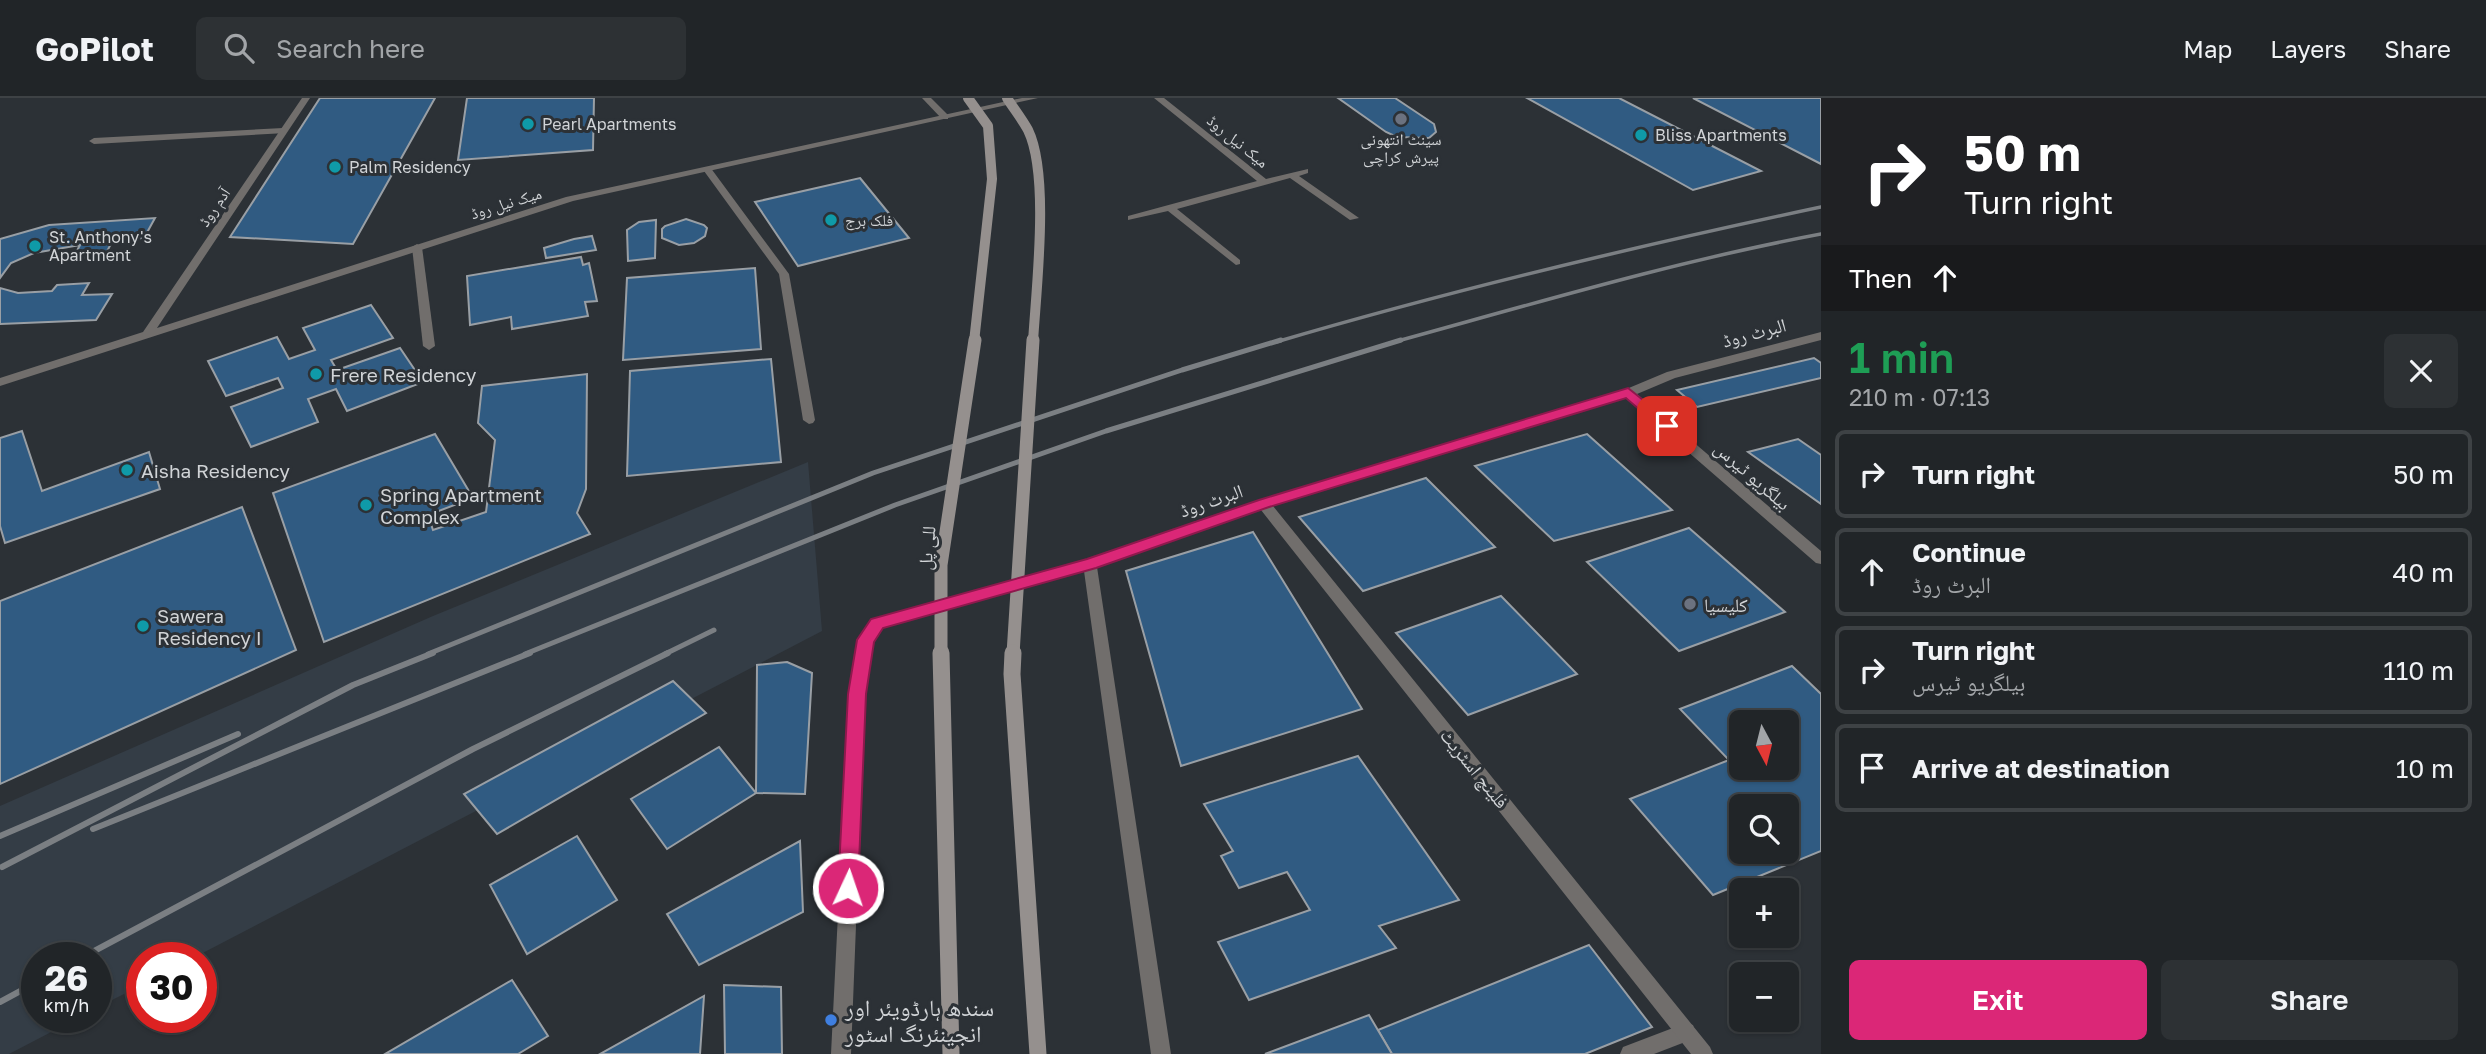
<!DOCTYPE html>
<html lang="en">
<head>
<meta charset="utf-8">
<style>
	:root { --surface:#212528; --page:#2d3134; --text:#f1f3f6; --muted:#a2a5a8; --line:#3e4245; --accent:#db2777 }
	body { margin:0; font-family:"Golos Text","Noto Naskh Arabic",sans-serif; background:var(--page); color:var(--text); height:100vh; display:flex; flex-direction:column; font-size:26px; white-space:nowrap }
	* { box-sizing:border-box; margin:0 }
	p { font-size:23px; color:var(--muted) }
	.icon { flex:none; width:38px; height:38px; fill:none; stroke:currentColor; stroke-width:2; stroke-linecap:round; stroke-linejoin:round }
	.map { position:relative; flex:1; overflow:hidden }
	.panel { display:flex; flex-direction:column; background:var(--surface); width:665px }
	.panel>* { flex:none }
	.hud { background:#202124; color:#fff; overflow:hidden }
	.needle { width:46px; rotate:173deg }
	.buttons { position:absolute; left:1729px; top:612px; display:grid; gap:14px }
	.buttons a { display:grid; place-items:center; width:70px; height:70px; border-radius:10px; background:var(--surface); box-shadow:0 2px 5px #0004,0 0 0 2px var(--line); font-size:35px }
	.speed { position:absolute; left:21px; top:844px; display:flex; gap:14px; font-size:35px; font-weight:700; text-align:center }
	.speed>* { display:grid; place-content:center; width:91px; height:91px; border-radius:50%; background:var(--surface); box-shadow:0 2px 5px #0004,0 0 0 2px var(--line); line-height:1 }
	.speed small { font-size:18px; font-weight:400 }
	.speed .limit { border:10px solid #d22; background:#fff; color:#111 }
	.pin { position:absolute; display:grid; place-items:center; width:60px; height:60px; color:#fff; margin:-30px; border-radius:14px; box-shadow:0 4px 10px #0006 }
	.me { position:absolute; width:77px; margin:-38px; rotate:3deg; stroke-linejoin:round; filter:drop-shadow(0 0 5px #0008) }
	.turn { display:flex; align-items:center; gap:24px; height:147px; padding:0 28px; font-size:32px }
	.turn .icon { width:91px; height:91px; stroke-width:2.5 }
	.turn b { display:block; font-size:49px; line-height:60px }
	.then { display:flex; align-items:center; height:66px; padding:0 28px; background:#0003; gap:14px; font-size:26px }
	.round { display:grid; place-items:center; flex:none; width:74px; height:74px; border-radius:10px; background:var(--page) }
	.overview { display:flex; align-items:center; justify-content:space-between; height:119px; padding:0 28px }
	h1 { font-size:42px; font-weight:600; line-height:52px; color:#1e9e55 }
	.button { display:flex; gap:14px; margin-top:auto; padding:14px 28px }
	.button a { flex:1; height:80px; border-radius:10px; background:var(--accent); color:#fff; font-size:28px; font-weight:600; line-height:80px; text-align:center }
	.button a+a { background:var(--page); color:var(--text) }
	ul { padding:0; list-style:none }
	li { display:flex; align-items:center; gap:21px; height:88px; margin:0 14px 10px; padding:0 14px; border:4px solid var(--line); border-radius:10px }
	li div { flex:1 }
	li b { display:block; font-size:26px }
	li em { font-style:normal }
	header { display:flex; align-items:center; gap:42px; box-sizing:border-box; height:98px; padding:0 35px; background:var(--surface); border-bottom:2px solid var(--line) }
	header strong { font-size:33px }
	nav { display:flex; gap:38px; margin-inline-start:auto; font-size:24px }
	.search { width:490px; height:63px; background:var(--page); display:flex; align-items:center; gap:18px; box-sizing:border-box; padding:0 24px; border-radius:10px; color:var(--muted); font-size:26px }
	main { display:flex; flex:1; min-height:0 }
	.map>svg:first-child { display:block }
</style>
</head>
<body>
<header>
<strong>GoPilot</strong>
<div class="search"><svg class="icon" aria-label="search" viewBox="0 0 24 24"><circle cx="10" cy="10" r="6"/><path d="M15 15l6 6"/></svg>Search here</div>
<nav><a>Map</a><a>Layers</a><a>Share</a></nav>
</header>
<main>
<div class="map">
<svg width="1821" height="956" viewBox="0 0 1821 956">
	<rect width="100%" height="100%" fill="#2c3136"/>
	<path fill="#343d46" d="M808,364L822,533L195,859H142V887L96,910V859H37V919H80L9,956H0V708L433,518Z"/>
	<g fill="#305b82" stroke="#999fa5" stroke-width="2" fill-rule="evenodd">
		<path d="M320,0H435L353,146L230,139Z"/>
		<path d="M467,0H594L593,52L458,62Z"/>
		<path d="M1338,0H1395L1434,26L1436,34L1429,40L1397,39L1386,34Z"/>
		<path d="M1527,0H1619L1761,73L1693,92Z"/>
		<path d="M1693,0H1821V66Z"/>
		<path d="M860,80L909,140L798,168L755,104Z"/>
		<path d="M155,120L144,140L113,142L104,159L73,160L80,147L34,155L11,165L0,180V141L49,127Z"/>
		<path d="M686,121L704,127L707,130L705,138L694,145L679,147L662,140V131L665,128Z"/>
		<path d="M656,122L655,160L628,163L627,132L639,124Z"/>
		<path d="M592,138L596,152L546,160L544,150L574,141Z"/>
		<path d="M581,159L583,167L589,165L597,203L585,204L588,218L512,231L511,219L470,227L467,178Z"/>
		<path d="M755,170L761,251L623,262L627,180Z"/>
		<path d="M89,185L82,197L112,196L96,222L0,226V190L18,195L52,193L57,187Z"/>
		<path d="M371,207L393,240L331,262L337,272L400,250L423,284L347,313L336,291L308,301L318,324L251,349L231,309L283,290L278,280L226,298L208,263L277,239L289,261L315,252L303,230Z"/>
		<path d="M1814,260L1821,265V280L1697,309L1677,292Z"/>
		<path d="M771,261L781,364L627,378L630,273Z"/>
		<path d="M587,276L586,391L577,415L590,436L324,544L273,395L435,336L473,400L428,417L433,432L486,414L495,342L478,325L482,288Z"/>
		<path d="M22,333L42,393L149,354L160,391L5,445L0,428V340Z"/>
		<path d="M1587,336L1672,412L1554,443L1475,368Z"/>
		<path d="M1798,341L1821,357V406L1748,354Z"/>
		<path d="M1426,380L1495,449L1363,493L1299,419Z"/>
		<path d="M242,409L296,552L0,686V503Z"/>
		<path d="M1689,430L1785,514L1679,553L1587,464Z"/>
		<path d="M1253,434L1362,611L1181,668L1126,473Z"/>
		<path d="M1501,498L1577,576L1468,617L1396,535Z"/>
		<path d="M787,564L812,575L805,696L756,695L757,567Z"/>
		<path d="M1792,568L1821,596V753L1713,797L1630,701L1729,662L1680,611ZM1741,625H1787V670H1741ZM1741,709H1787V754H1741Z"/>
		<path d="M673,583L706,615L497,736L464,696Z"/>
		<path d="M719,649L756,695L667,751L631,701Z"/>
		<path d="M1358,658L1459,802L1379,828L1396,850L1249,902L1218,844L1310,812L1287,774L1239,790L1221,758L1233,753L1204,706Z"/>
		<path d="M577,738L617,802L527,856L490,787Z"/>
		<path d="M800,743L803,814L699,867L667,816Z"/>
		<path d="M1589,847L1652,929L1585,956H1392L1378,932Z"/>
		<path d="M512,882L548,938L518,956H385Z"/>
		<path d="M724,887L781,889L782,956H725Z"/>
		<path d="M704,898L700,956H600Z"/>
		<path d="M1369,917L1392,956H1265Z"/>
	</g>
	<g fill="none" stroke-linecap="round" stroke-linejoin="round">
		<g fill="#716e6c" fill-rule="evenodd">
			<path d="M1154,0H1164L1266,81L1308,71V75L1299,78L1359,120L1350,122L1290,80L1177,111L1240,162V166L1236,167L1168,113L1128,122V118L1257,83Z"/>
			<path d="M704,69H710L789,176L815,322L813,325L809,326L803,322L779,176L704,73Z"/>
			<path d="M417,146L422,149L435,248L429,252L423,248L412,149Z"/>
			<path d="M1686,925L1693,927L1695,934L1693,941L1654,956H1620L1623,949Z"/>
		</g>
		<g fill="#716e6c" fill-rule="evenodd">
			<path d="M922,0H931L948,17V21H942Z"/>
			<path d="M283,30L286,31V35L94,46L89,43L94,40Z"/>
			<path d="M1821,234V242L1675,280L1637,296L1821,453V466L1816,465L1626,300L1273,408L1710,949L1713,956H1691L1261,412L1097,469L1171,956H1151L1084,473L882,529L872,543L865,596L851,956H831L849,596L858,542L872,521L1087,462L1259,403L1624,292L1667,274Z"/>
		</g>
		<path fill="#716e6c" fill-rule="evenodd" d="M302,0H310L157,230L566,99L1022,0H1038L573,103L0,288V280L143,234Z"/>
		<g stroke="#7b7f83" stroke-width="3.5">
			<path d="M1276,244C1456,191 1637,148 1821,109"/>
			<path d="M1394,244C1536,205 1677,163 1821,136"/>
		</g>
		<g stroke="#7b7f83" stroke-width="5">
			<path d="M428,556L873,375L1182,272L1281,242"/>
			<path d="M525,556L895,407L1106,333L1401,242"/>
			<path d="M665,556L714,532"/>
		</g>
		<g stroke="#7b7f83" stroke-width="6">
			<path d="M93,731L530,555"/>
			<path d="M0,738L238,636"/>
			<path d="M2,769L353,587L433,555"/>
			<path d="M83,859L473,651L668,555"/>
			<path d="M0,904L37,884"/>
		</g>
		<g stroke="#95908e" stroke-width="10">
			<path d="M968,0L988,28L992,81L974,244"/>
			<path d="M1007,0C1014,11 1022,21 1028,32C1050,77 1036,192 1033,244"/>
		</g>
		<g stroke="#95908e" stroke-width="13">
			<path d="M941,556V467L975,242"/>
			<path d="M1013,556L1033,242"/>
		</g>
		<g stroke="#95908e" stroke-width="17">
			<path d="M941,555L951,956"/>
			<path d="M1013,555L1012,576L1038,956"/>
		</g>
	</g>
	<path fill="#db2777" stroke="#8e194d" stroke-width="2" d="M1628,290L1672,325V331H1662L1626,300L1269,409L1096,470L883,530L874,544L866,596L858,790L855,796L848,799L841,796L838,790L848,596L857,542L871,521L1087,461L1259,402Z"/>
	<g fill="#6b7280" stroke="#2c3136" stroke-width="2.5">
		<circle cx="1401" cy="21" r="7"/>
		<circle cx="1690" cy="506" r="7"/>
	</g>
	<g fill="#0f9aa8" stroke="#2c3136" stroke-width="2.5">
		<circle cx="528" cy="26" r="7"/>
		<circle cx="1641" cy="37" r="7"/>
		<circle cx="335" cy="69" r="7"/>
		<circle cx="831" cy="122" r="7"/>
		<circle cx="35" cy="148" r="7"/>
		<circle cx="316" cy="276" r="7"/>
		<circle cx="127" cy="372" r="7"/>
		<circle cx="366" cy="407" r="7"/>
		<circle cx="143" cy="528" r="7"/>
	</g>
	<circle fill="#3f7fe0" stroke="#2c3136" stroke-width="2.5" cx="831" cy="922" r="7"/>
	<g text-anchor="middle" dominant-baseline="central" stroke-width="6" stroke-linejoin="round" paint-order="stroke">
		<g font-size="16" fill="#d1d4d7" stroke="#2c3136" text-anchor="start">
			<text x="542" y="26">Pearl Apartments</text>
			<text x="1655" y="37">Bliss Apartments</text>
			<text x="1401" y="41" text-anchor="middle">سینٹ انتھونی<tspan x="1401" dy="18">پیرش کراچی</tspan></text>
			<text x="349" y="69">Palm Residency</text>
			<text x="845" y="122">فلک برج</text>
			<text x="49" y="139">St. Anthony's<tspan x="49" dy="18">Apartment</tspan></text>
		</g>
		<g font-size="16" fill="#d1d4d7" stroke="#2c3136">
			<text transform="translate(1238 43) rotate(39)">میک نیل روڈ</text>
			<text transform="translate(506 105) rotate(-17)">میک نیل روڈ</text>
			<text transform="translate(214 109) rotate(-56)">آدم روڈ</text>
		</g>
		<g font-size="19" fill="#d1d4d7" stroke="#2c3136">
			<text transform="translate(1754 234) rotate(-15)">البرٹ روڈ</text>
			<text transform="translate(1753 377) rotate(41)">بیلگریو ٹیرس</text>
			<text transform="translate(1211 402) rotate(-19)">البرٹ روڈ</text>
			<text transform="translate(926 450) rotate(-84)">للی پل</text>
			<text transform="translate(1475 670) rotate(51)">فلینچ اسٹریٹ</text>
		</g>
		<g font-size="19" fill="#d1d4d7" stroke="#2c3136" text-anchor="start">
			<text x="330" y="276">Frere Residency</text>
			<text x="141" y="372">Aisha Residency</text>
			<text x="380" y="396">Spring Apartment<tspan x="380" dy="22">Complex</tspan></text>
			<text x="1704" y="506">کلیسیا</text>
			<text x="157" y="517">Sawera<tspan x="157" dy="22">Residency I</tspan></text>
		</g>
		<g font-size="23" fill="#d1d4d7" stroke="#2c3136" text-anchor="start">
			<text x="845" y="909">سندھ ہارڈویئر اور<tspan x="845" dy="26">انجینئرنگ اسٹور</tspan></text>
		</g>
	</g>
</svg>
<div class="buttons">
<a><svg class="needle" viewBox="-14 -14 28 28"><path d="M0-13l5 13h-10z" fill="#e53935"/><path d="M0 13l5-13h-10z" fill="#a2a5a8"/></svg></a>
<a><svg class="icon" aria-label="search" viewBox="0 0 24 24"><circle cx="10" cy="10" r="6"/><path d="M15 15l6 6"/></svg></a>
<a>+</a>
<a>−</a>
</div>
<div class="speed"><div>26<small>km/h</small></div><div class="limit">30</div></div>
<div class="pin" style="left:1667px;top:328px;background:#d93025"><svg class="icon" aria-label="arrive" viewBox="0 0 24 24"><path d="M6 21V4h12l-3 4 3 4H6"/></svg></div>
<svg class="me" style="left:848px;top:790px" viewBox="-20 -20 40 40"><circle r="17" fill="#db2777" stroke="#fff" stroke-width="3"/><path d="M0-11L8 9 0 5-8 9z" fill="#fff"/></svg>
</div>
<section class="panel">
<div class="hud">
<div class="turn"><svg class="icon" aria-label="right" viewBox="0 0 24 24"><path d="M7 20v-9h11M14 6l5 5-5 5"/></svg><div><b>50 m</b>Turn right</div></div>
<div class="then">Then<svg class="icon" aria-label="ahead" viewBox="0 0 24 24"><path d="M12 20V5M6 11l6-6 6 6"/></svg></div>
</div>
<div class="overview"><div><h1>1 min</h1><p>210 m · 07:13</p></div><a class="round"><svg class="icon" aria-label="close" viewBox="0 0 24 24"><path d="M6 6l12 12M18 6L6 18"/></svg></a></div>
<ul>
<li><svg class="icon" aria-label="right" viewBox="0 0 24 24"><path d="M7 20v-9h11M14 6l5 5-5 5"/></svg><div><b>Turn right</b></div><em>50 m</em></li>
<li><svg class="icon" aria-label="ahead" viewBox="0 0 24 24"><path d="M12 20V5M6 11l6-6 6 6"/></svg><div><b>Continue</b><p>البرٹ روڈ</p></div><em>40 m</em></li>
<li><svg class="icon" aria-label="right" viewBox="0 0 24 24"><path d="M7 20v-9h11M14 6l5 5-5 5"/></svg><div><b>Turn right</b><p>بیلگریو ٹیرس</p></div><em>110 m</em></li>
<li><svg class="icon" aria-label="arrive" viewBox="0 0 24 24"><path d="M6 21V4h12l-3 4 3 4H6"/></svg><div><b>Arrive at destination</b></div><em>10 m</em></li>
</ul>
<div class="button"><a>Exit</a><a>Share</a></div>
</section>
</main>
</body>
</html>
